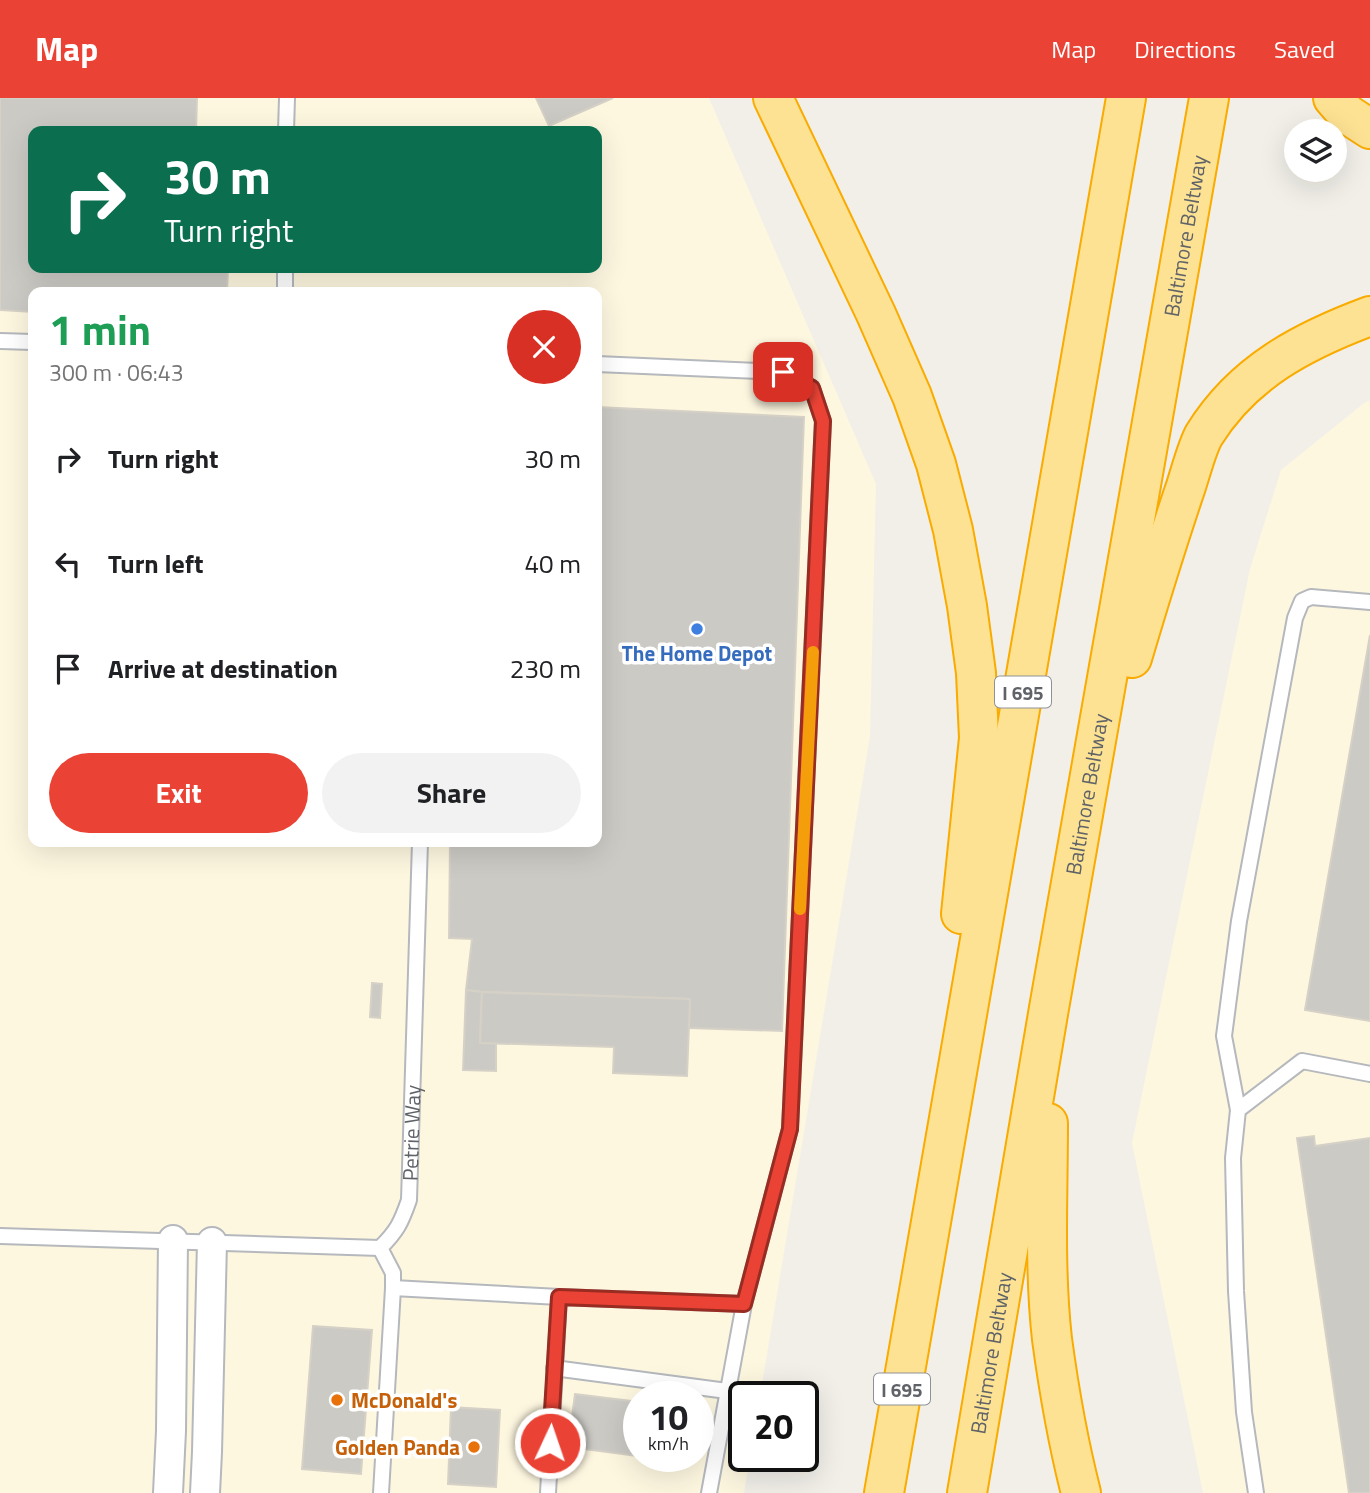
<!DOCTYPE html>
<html lang="en">
<head>
<meta charset="utf-8">
<style>
	:root { --surface:#fff; --page:#f2f2f2; --text:#202124; --muted:#757577; --accent:#ea4335 }
	body { margin:0; font-family:"Titillium Web",sans-serif; background:var(--page); color:var(--text); height:100vh; display:flex; flex-direction:column; font-size:26px; white-space:nowrap }
	* { box-sizing:border-box; margin:0 }
	p { font-size:23px; color:var(--muted) }
	.icon { flex:none; width:38px; height:38px; fill:none; stroke:currentColor; stroke-width:2; stroke-linecap:round; stroke-linejoin:round }
	.map { position:relative; flex:1; overflow:hidden }
	.side { position:absolute; left:28px; top:189px; width:574px; height:560px; display:flex; flex-direction:column; background:var(--surface); border-radius:14px; box-shadow:0 7px 28px #0002 }
	.side>* { flex:none }
	.hud { position:absolute; left:28px; top:28px; width:574px; height:147px; border-radius:14px; box-shadow:0 7px 28px #0002; background:#0b6e4f; color:#fff; overflow:hidden }
	.fabs { position:absolute; left:1284px; top:21px; display:grid; gap:14px }
	.fabs a { display:grid; place-items:center; width:63px; height:63px; border-radius:50%; background:var(--surface); box-shadow:0 7px 28px #0002; font-size:35px }
	.speed { position:absolute; left:623px; top:1283px; display:flex; gap:14px; font-size:35px; font-weight:700; text-align:center }
	.speed>* { display:grid; place-content:center; width:91px; height:91px; border-radius:50%; background:var(--surface); box-shadow:0 7px 28px #0002; line-height:1 }
	.speed small { font-size:18px; font-weight:400 }
	.speed .limit { border:4px solid #111; border-radius:10px; background:#fff; color:#111 }
	.pin { position:absolute; display:grid; place-items:center; width:60px; height:60px; color:#fff; margin:-30px; border-radius:14px; box-shadow:0 4px 10px #0006 }
	.me { position:absolute; width:77px; margin:-38px; rotate:3deg; stroke-linejoin:round; filter:drop-shadow(0 0 5px #0008) }
	.turn { display:flex; align-items:center; gap:24px; height:147px; padding:0 21px; font-size:32px }
	.turn .icon { width:91px; height:91px; stroke-width:2.5 }
	.turn b { display:block; font-size:49px; line-height:60px }
	.round { display:grid; place-items:center; flex:none; width:74px; height:74px; border-radius:37px; background:var(--page) }
	.headline { display:flex; align-items:center; justify-content:space-between; height:119px; padding:0 21px }
	h1 { font-size:42px; font-weight:700; line-height:52px; color:#1e9e55 }
	.action { display:flex; gap:14px; margin-top:auto; padding:14px 21px }
	.action a { flex:1; height:80px; border-radius:42px; background:var(--accent); color:#fff; font-size:28px; font-weight:700; line-height:80px; text-align:center }
	.action a+a { background:var(--page); color:var(--text) }
	ul { padding:0; list-style:none }
	li { display:flex; align-items:center; gap:21px; height:105px; padding:0 21px }
	li div { flex:1 }
	li b { display:block; font-size:26px }
	li em { font-style:normal }
	header { display:flex; align-items:center; gap:42px; box-sizing:border-box; height:98px; padding:0 35px; background:var(--accent); color:#fff }
	header strong { font-size:33px }
	nav { display:flex; gap:38px; margin-inline-start:auto; font-size:24px }
	.map>svg:first-child { display:block }
</style>
</head>
<body>
<header>
<strong>Map</strong>
<nav><a>Map</a><a>Directions</a><a>Saved</a></nav>
</header>
<div class="map">
<svg width="1370" height="1395" viewBox="0 0 1370 1395">
	<rect width="100%" height="100%" fill="#f1efe8"/>
	<g fill="#fef7e0" fill-rule="evenodd">
		<path d="M0,0H709L876,386L870,638L760,1298H744V1358H750L744,1395H0ZM33,33H597V170H33ZM33,194H597V744H33ZM639,1298H698V1358H639Z"/>
		<path d="M1370,302V1395H1203L1132,1045L1250,471L1281,372L1363,306Z"/>
	</g>
	<g fill="#cccac5" stroke="#d6d1c6" stroke-width="2">
		<path d="M0,0H197L196,33H33V170H228L227,194H33V214L0,212Z"/>
		<path d="M536,0H613L549,28Z"/>
		<path d="M597,309L804,319L782,933L689,930L690,901L482,894L466,892L472,841L449,840L450,744H597Z"/>
		<path d="M1370,537V923L1305,912Z"/>
		<path d="M372,885L382,886L380,920L370,919Z"/>
		<path d="M466,892L482,894L480,945H496V973L463,972Z"/>
		<path d="M482,894L690,901L687,978L613,975L614,949L480,945Z"/>
		<path d="M1314,1038L1315,1048L1370,1040V1395H1349L1297,1040Z"/>
		<path d="M313,1228L372,1232L361,1376L302,1371Z"/>
		<path d="M575,1296L639,1304V1358H668L667,1362L568,1349Z"/>
		<path d="M451,1309L500,1312L496,1389L448,1386Z"/>
	</g>
	<g fill="none" stroke-linecap="round" stroke-linejoin="round">
		<g stroke="#b5b8bc" stroke-width="18">
			<g id="service">
				<path d="M286,33L287,0"/>
				<path d="M285,194V170"/>
				<path d="M0,243L33,244"/>
				<path d="M597,266L783,274L812,290L823,323L790,1031L744,1206L709,1395"/>
				<path d="M1238,1012L1224,938L1239,823L1295,520L1302,503L1311,499L1370,504"/>
				<path id="s1" d="M0,1138L380,1150C397,1133 401,1125 409,1102L420,744"/>
				<path d="M380,1150L393,1175V1190L381,1395"/>
				<path d="M393,1190L559,1199L744,1206"/>
				<path d="M554,1270L727,1293"/>
				<path d="M548,1395L559,1199"/>
				<path d="M1256,1395L1244,1314L1236,1193L1233,1060L1238,1012L1302,963L1370,976"/>
			</g>
		</g>
		<g stroke="#b5b8bc" stroke-width="32">
			<g id="minor">
				<path d="M168,1395L171,1333L173,1142"/>
				<path d="M205,1395L207,1354L212,1144"/>
			</g>
		</g>
		<g stroke="#f9ab00" stroke-width="42">
			<g id="motorway">
				<path d="M773,0L876,216L912,298L936,366L953,432L967,508L976,575L979,640L961,816"/>
				<path d="M1333,0L1347,16L1370,31"/>
				<path d="M1132,560C1148,506 1165,451 1183,397C1189,381 1196,351 1204,337C1243,274 1303,243 1370,218"/>
				<path d="M1048,1025C1048,1097 1044,1170 1052,1241C1059,1293 1068,1344 1081,1395"/>
				<path d="M884,1395L1126,0"/>
				<path id="s2" d="M967,1395L1049,910L1209,0"/>
			</g>
		</g>
		<use href="#service" stroke="#fff" stroke-width="14"/>
		<use href="#minor" stroke="#fff" stroke-width="28"/>
		<use href="#motorway" stroke="#fde293" stroke-width="38"/>
	</g>
	<g fill="none" stroke-linecap="round" stroke-linejoin="round">
		<g stroke="#982c22" stroke-width="18">
			<path id="route" d="M550,1345L559,1199L744,1206L790,1031L823,323L812,290L783,274"/>
		</g>
		<use href="#route" stroke="#ea4335" stroke-width="12"/>
		<path stroke="#f59e0b" stroke-width="12" d="M800,811L813,554"/>
	</g>
	<circle fill="#3f7fe0" stroke="#fff" stroke-width="2.5" cx="697" cy="531" r="7"/>
	<g fill="#e8710a" stroke="#fff" stroke-width="2.5">
		<circle cx="337" cy="1302" r="7"/>
		<circle cx="474" cy="1349" r="7"/>
	</g>
	<g text-anchor="middle" dominant-baseline="central" stroke-width="7" stroke-linejoin="round" paint-order="stroke">
		<g fill="#fff" stroke="#8f9295" stroke-width="2">
			<rect x="995" y="578.5" width="56" height="31" rx="5"/>
			<rect x="874" y="1275.5" width="56" height="31" rx="5"/>
		</g>
		<g font-size="19" font-weight="bold" fill="#5f6368">
			<text x="1023" y="594">I 695</text>
			<text x="902" y="1291">I 695</text>
		</g>
		<g font-size="21" fill="#5f6368" stroke="#fff">
			<text stroke="none"><textPath href="#s2" startOffset="1276">Baltimore Beltway</textPath></text>
			<text stroke="none"><textPath href="#s2" startOffset="709">Baltimore Beltway</textPath></text>
			<text stroke="none"><textPath href="#s1" startOffset="504">Petrie Way</textPath></text>
			<text stroke="none"><textPath href="#s2" startOffset="142">Baltimore Beltway</textPath></text>
		</g>
		<g font-size="21" font-weight="bold" fill="#366cbe" stroke="#fff">
			<text x="697" y="555">The Home Depot</text>
		</g>
		<g font-size="21" font-weight="bold" fill="#c56008" stroke="#fff" text-anchor="start">
			<text x="351" y="1302">McDonald's</text>
			<text x="460" y="1349" text-anchor="end">Golden Panda</text>
		</g>
	</g>
</svg>
<div class="fabs">
<a><svg class="icon" aria-label="layers" viewBox="0 0 24 24"><path d="M12 4l9 5-9 5-9-5zM3 14l9 5 9-5"/></svg></a>
</div>
<div class="speed"><div>10<small>km/h</small></div><div class="limit">20</div></div>
<div class="pin" style="left:783px;top:274px;background:#d93025"><svg class="icon" aria-label="arrive" viewBox="0 0 24 24"><path d="M6 21V4h12l-3 4 3 4H6"/></svg></div>
<svg class="me" style="left:550px;top:1345px" viewBox="-20 -20 40 40"><circle r="17" fill="#ea4335" stroke="#fff" stroke-width="3"/><path d="M0-11L8 9 0 5-8 9z" fill="#fff"/></svg>
<div class="hud">
<div class="turn"><svg class="icon" aria-label="right" viewBox="0 0 24 24"><path d="M7 20v-9h11M14 6l5 5-5 5"/></svg><div><b>30 m</b>Turn right</div></div>
</div>
<section class="side">
<div class="headline"><div><h1>1 min</h1><p>300 m · 06:43</p></div><a class="round" style="background:#d93025;color:#fff"><svg class="icon" aria-label="close" viewBox="0 0 24 24"><path d="M6 6l12 12M18 6L6 18"/></svg></a></div>
<ul>
<li><svg class="icon" aria-label="right" viewBox="0 0 24 24"><path d="M7 20v-9h11M14 6l5 5-5 5"/></svg><div><b>Turn right</b></div><em>30 m</em></li>
<li><svg class="icon" aria-label="left" viewBox="0 0 24 24"><path d="M17 20v-9H6M10 6l-5 5 5 5"/></svg><div><b>Turn left</b></div><em>40 m</em></li>
<li><svg class="icon" aria-label="arrive" viewBox="0 0 24 24"><path d="M6 21V4h12l-3 4 3 4H6"/></svg><div><b>Arrive at destination</b></div><em>230 m</em></li>
</ul>
<div class="action"><a>Exit</a><a>Share</a></div>
</section>
</div>
</body>
</html>
